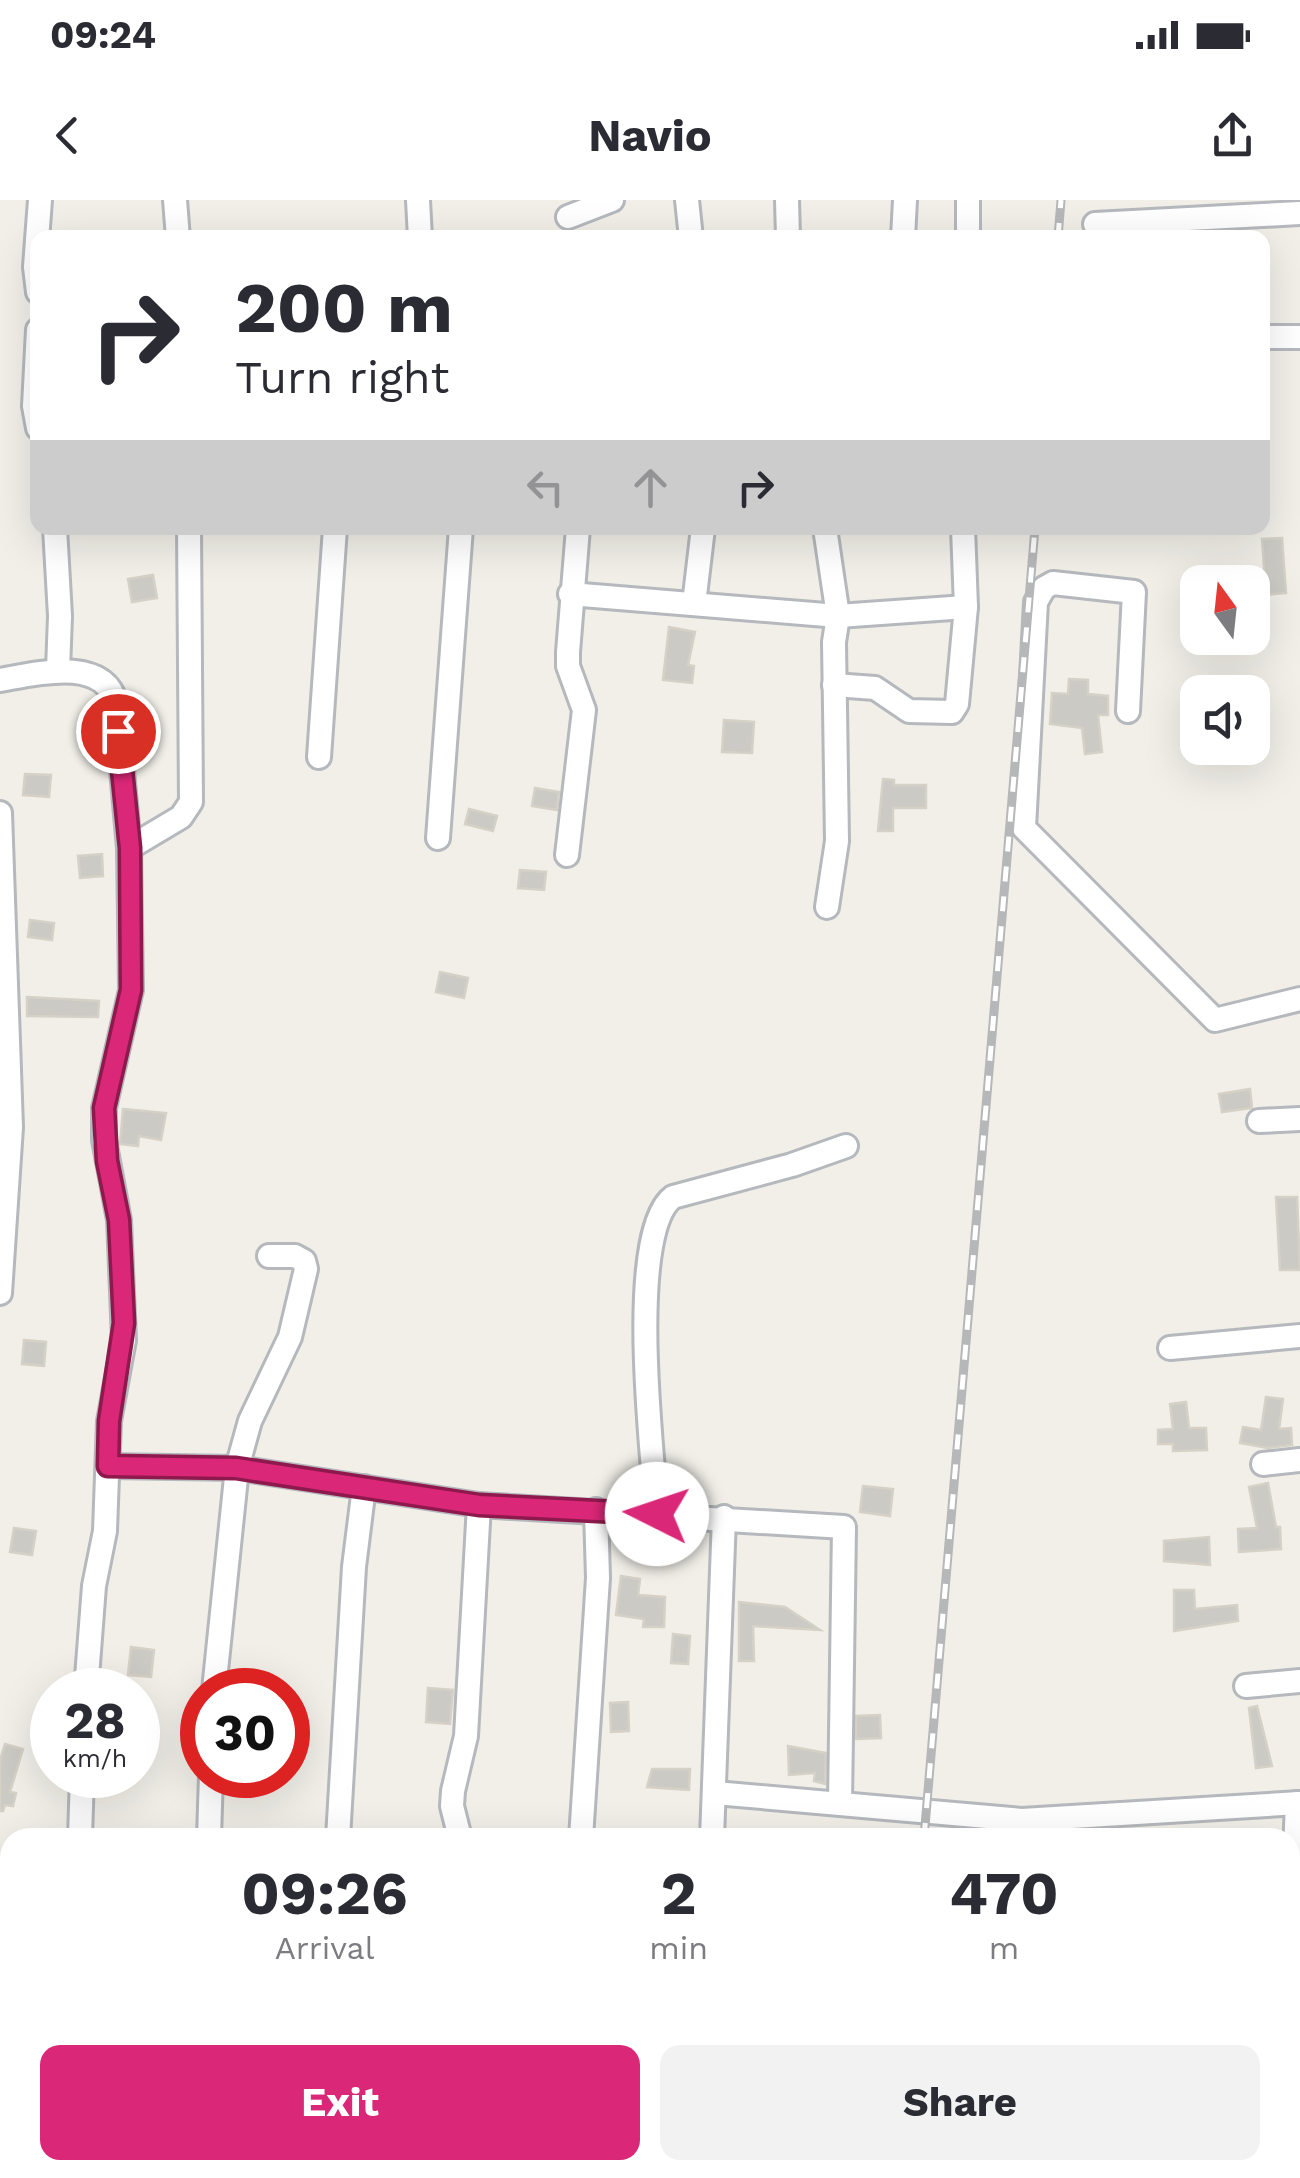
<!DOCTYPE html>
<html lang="en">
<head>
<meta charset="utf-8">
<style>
	:root { --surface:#fff; --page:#f2f2f3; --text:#2b2b33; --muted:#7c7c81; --accent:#db2777 }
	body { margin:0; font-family:"Work Sans",sans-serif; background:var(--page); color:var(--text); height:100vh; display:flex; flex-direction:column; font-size:38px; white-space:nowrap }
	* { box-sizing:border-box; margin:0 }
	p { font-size:32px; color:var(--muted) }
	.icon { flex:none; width:55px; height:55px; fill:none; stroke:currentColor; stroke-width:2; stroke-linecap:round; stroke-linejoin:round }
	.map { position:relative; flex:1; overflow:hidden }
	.panel { position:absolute; left:0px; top:1628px; width:1300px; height:352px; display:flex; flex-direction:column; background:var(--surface); border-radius:30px 30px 0 0; box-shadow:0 10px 40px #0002 }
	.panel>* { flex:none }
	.top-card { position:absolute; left:30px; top:30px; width:1240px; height:305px; border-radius:20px; box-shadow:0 10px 40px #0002; background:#fff; color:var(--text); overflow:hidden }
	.needle { width:65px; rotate:345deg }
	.buttons { position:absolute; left:1180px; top:365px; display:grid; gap:20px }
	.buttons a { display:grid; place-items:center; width:90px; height:90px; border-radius:20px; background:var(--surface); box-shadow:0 10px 40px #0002; font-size:50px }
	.speed { position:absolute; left:30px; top:1468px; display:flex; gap:20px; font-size:50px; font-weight:700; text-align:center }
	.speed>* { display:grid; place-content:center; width:130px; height:130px; border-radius:50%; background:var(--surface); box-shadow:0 10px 40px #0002; line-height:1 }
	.speed small { font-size:25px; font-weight:400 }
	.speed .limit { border:15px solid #d22; background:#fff; color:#111 }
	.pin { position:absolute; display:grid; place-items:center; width:85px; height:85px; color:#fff; margin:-42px; border:5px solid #fff; border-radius:50%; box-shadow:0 2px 10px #0007 }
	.me { position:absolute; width:110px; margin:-55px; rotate:274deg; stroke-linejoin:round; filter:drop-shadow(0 0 8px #0008) }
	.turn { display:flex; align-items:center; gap:35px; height:210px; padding:0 40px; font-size:45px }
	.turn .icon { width:130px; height:130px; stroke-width:2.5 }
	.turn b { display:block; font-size:70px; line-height:85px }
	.lanes { display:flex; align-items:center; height:95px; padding:0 40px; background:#0003; justify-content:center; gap:50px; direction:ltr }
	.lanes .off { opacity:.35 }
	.eta { display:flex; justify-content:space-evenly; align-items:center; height:170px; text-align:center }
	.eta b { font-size:60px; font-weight:700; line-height:70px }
	.action { display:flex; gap:20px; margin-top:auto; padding:20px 40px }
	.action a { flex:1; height:115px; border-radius:20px; background:var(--accent); color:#fff; font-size:40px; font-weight:700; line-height:115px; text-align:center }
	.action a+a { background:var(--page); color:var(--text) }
	.status { display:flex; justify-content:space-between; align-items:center; height:70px; padding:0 50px; background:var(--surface); direction:ltr }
	.status svg { height:28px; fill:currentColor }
	header { display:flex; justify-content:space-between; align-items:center; height:130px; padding:0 40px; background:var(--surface); font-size:45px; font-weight:700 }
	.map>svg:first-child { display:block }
</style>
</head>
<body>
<div class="status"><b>09:24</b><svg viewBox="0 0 49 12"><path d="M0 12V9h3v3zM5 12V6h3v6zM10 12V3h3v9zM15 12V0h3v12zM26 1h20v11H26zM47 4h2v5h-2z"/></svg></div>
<header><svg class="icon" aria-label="back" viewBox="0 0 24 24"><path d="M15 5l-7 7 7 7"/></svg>Navio<svg class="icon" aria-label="share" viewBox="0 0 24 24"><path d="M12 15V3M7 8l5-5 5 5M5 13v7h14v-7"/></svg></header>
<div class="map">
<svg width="1300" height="1978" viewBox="0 0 1300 1978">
	<rect width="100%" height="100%" fill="#f1efe8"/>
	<g fill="#cccac5" stroke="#d6d1c6" stroke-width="2.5">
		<path d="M1282,338L1286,393L1266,395L1262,339Z"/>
		<path d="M153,375L157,398L132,402L128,379Z"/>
		<path d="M669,427L695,432L688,465L694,466L692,483L663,480Z"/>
		<path d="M1069,479L1088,480V494L1108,496V515H1098L1102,552L1085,554L1082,528L1050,524L1052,493L1068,494Z"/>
		<path d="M724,520L754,522L752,553L722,552Z"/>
		<path d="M25,574L51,575L49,597L23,595Z"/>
		<path d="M883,579L894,580V585H926V608H893V631H878Z"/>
		<path d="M535,588L559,592L557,610L532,606Z"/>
		<path d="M469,609L497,616L493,631L465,624Z"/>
		<path d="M102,654L103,676L80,678L78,656Z"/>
		<path d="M520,670L546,672L544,690L518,688Z"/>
		<path d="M30,720L54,723L52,740L28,737Z"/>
		<path d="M440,772L468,778L464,798L436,792Z"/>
		<path d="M27,797L99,801L98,817L27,816Z"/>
		<path d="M1250,889L1252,908L1222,912L1219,894Z"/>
		<path d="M123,909L166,913L161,940L139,936L138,946L120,944Z"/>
		<path d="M1276,997H1297L1300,1070H1280Z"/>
		<path d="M24,1140L46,1142L44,1166L22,1164Z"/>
		<path d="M1266,1197L1283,1199L1279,1229L1291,1228L1292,1245L1268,1248L1240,1243L1243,1227L1261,1230Z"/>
		<path d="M1186,1202L1189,1228H1206L1207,1250L1173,1251V1244H1158V1230L1173,1229L1170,1204Z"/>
		<path d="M1268,1283L1276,1327H1280L1281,1349L1239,1352L1238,1329L1257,1328L1249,1287Z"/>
		<path d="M863,1286L893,1289L890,1316L860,1312Z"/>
		<path d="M14,1328L36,1331L32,1355L10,1352Z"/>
		<path d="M1209,1337L1210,1365L1164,1361V1341Z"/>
		<path d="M621,1376L640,1379L638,1395L665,1397L664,1427H643L644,1419L616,1415Z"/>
		<path d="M1174,1390H1194L1195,1409L1237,1405L1238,1421L1174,1431Z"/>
		<path d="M739,1402L785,1407L820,1430L753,1426L754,1461H739Z"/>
		<path d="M673,1434L690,1436L688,1464L671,1463Z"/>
		<path d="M131,1447L154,1450L151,1477L128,1475Z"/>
		<path d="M428,1488L453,1490L450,1524L426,1522Z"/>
		<path d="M628,1502L629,1531L611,1532L610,1503Z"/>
		<path d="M1257,1506L1272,1566L1256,1568L1249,1508Z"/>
		<path d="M880,1515L881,1538L856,1539V1516Z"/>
		<path d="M5,1544L23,1549L10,1592L16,1593L13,1606L5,1605L3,1611H0V1560Z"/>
		<path d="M788,1546L826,1553L825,1584L814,1581L815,1573L789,1575Z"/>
		<path d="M652,1569H690L689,1590L647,1587Z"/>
	</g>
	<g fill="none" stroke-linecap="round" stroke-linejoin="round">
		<g stroke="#b5b8bc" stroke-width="28">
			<g id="minor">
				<path d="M175,0L178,38"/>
				<path d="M418,0L420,38"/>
				<path d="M687,0L691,38"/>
				<path d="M787,0L788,38"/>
				<path d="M568,17L612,0"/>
				<path d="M1095,24L1300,13"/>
				<path d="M903,38L905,0"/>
				<path d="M968,38V0"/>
				<path d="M38,92L35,67L40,0"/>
				<path d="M38,130L34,206L38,228"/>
				<path d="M1262,137H1300"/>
				<path d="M55,328L60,416L58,470"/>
				<path d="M825,328L838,416L834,442L837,641L827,707"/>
				<path d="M570,394L838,416L966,407"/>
				<path d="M694,404L703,328"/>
				<path d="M0,480C34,474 105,455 116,504L129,648L131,790L104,908V940L119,1020L124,1140L109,1221L105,1331L94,1386L86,1490"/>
				<path d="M834,485L875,488L909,511L952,512L957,504L966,407L963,328"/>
				<path d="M1128,511L1134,392L1053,383L1044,388L1036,402L1024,628L1215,820L1300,799"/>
				<path d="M319,557L335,328"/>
				<path d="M0,613L11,927L0,1093"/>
				<path d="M438,638L461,328"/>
				<path d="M129,648L181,617L191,602L189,328"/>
				<path d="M567,655L584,510L568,466V452L578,328"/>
				<path d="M1259,921L1300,919"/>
				<path d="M1170,1148L1300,1136"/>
				<path d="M1263,1264L1300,1260"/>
				<path d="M108,1266L237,1268L479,1305L844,1327L840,1603"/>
				<path d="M657,1314C652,1254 626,1032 673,997L792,965L846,946"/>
				<path d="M1246,1486L1300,1481"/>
				<path d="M214,1490L237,1268L250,1221L290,1137L306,1069L304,1061L295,1056H269"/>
				<path d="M715,1593L1022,1620L1300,1603"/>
				<path d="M1297,1603L1292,1720L1300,1826"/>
				<path d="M80,1638L82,1575"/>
				<path d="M209,1638L211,1575"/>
				<path d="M338,1638L354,1367L364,1287"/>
				<path d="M460,1638L452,1606L453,1591L466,1536L479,1305"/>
				<path d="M581,1638L598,1378L596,1310"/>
				<path d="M712,1638L724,1317"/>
				<path d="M1290,1969L1300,1972"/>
				<path d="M73,1978L74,1970"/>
				<path d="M201,1978L203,1970"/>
			</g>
		</g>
		<use href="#minor" stroke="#fff" stroke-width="22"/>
		<g stroke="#b6b7b8" stroke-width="9">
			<g id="rail">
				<path d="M1058,38L1061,0"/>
				<path d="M924,1638L1035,328"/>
				<path d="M894,1978L895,1970"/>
			</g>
		</g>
		<use href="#rail" stroke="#fff" stroke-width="5" stroke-dasharray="15" stroke-linecap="butt"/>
	</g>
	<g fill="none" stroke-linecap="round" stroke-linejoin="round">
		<g stroke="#8e194d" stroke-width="25">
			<path id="route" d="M118,531L130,648L131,790L104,908L107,961L119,1020L124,1123L109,1221L108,1266L236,1268L479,1305L657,1314"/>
		</g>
		<use href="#route" stroke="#db2777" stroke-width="18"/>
	</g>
</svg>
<div class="buttons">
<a><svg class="needle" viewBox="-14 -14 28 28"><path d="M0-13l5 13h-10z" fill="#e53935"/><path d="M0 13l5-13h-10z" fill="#7c7c81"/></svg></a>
<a><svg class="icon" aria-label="sound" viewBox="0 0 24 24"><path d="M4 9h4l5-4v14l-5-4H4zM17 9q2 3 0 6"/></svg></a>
</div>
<div class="speed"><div>28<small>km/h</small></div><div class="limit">30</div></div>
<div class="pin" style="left:118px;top:531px;background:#d93025"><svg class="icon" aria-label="arrive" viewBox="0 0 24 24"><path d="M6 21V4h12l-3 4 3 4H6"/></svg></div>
<svg class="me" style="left:657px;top:1314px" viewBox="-20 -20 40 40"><circle r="19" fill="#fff"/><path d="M0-13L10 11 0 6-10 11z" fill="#db2777"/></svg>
<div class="top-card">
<div class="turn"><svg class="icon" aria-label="right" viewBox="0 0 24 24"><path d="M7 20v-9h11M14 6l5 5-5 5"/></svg><div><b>200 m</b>Turn right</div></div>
<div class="lanes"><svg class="icon off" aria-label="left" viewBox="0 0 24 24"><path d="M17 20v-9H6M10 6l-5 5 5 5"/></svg><svg class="icon off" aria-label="ahead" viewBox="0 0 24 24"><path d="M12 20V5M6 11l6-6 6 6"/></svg><svg class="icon" aria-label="right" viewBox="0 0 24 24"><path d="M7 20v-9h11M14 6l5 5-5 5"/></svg></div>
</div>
<section class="panel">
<div class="eta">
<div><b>09:26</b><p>Arrival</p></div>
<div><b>2</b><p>min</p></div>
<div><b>470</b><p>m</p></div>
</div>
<div class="action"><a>Exit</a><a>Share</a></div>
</section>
</div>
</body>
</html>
